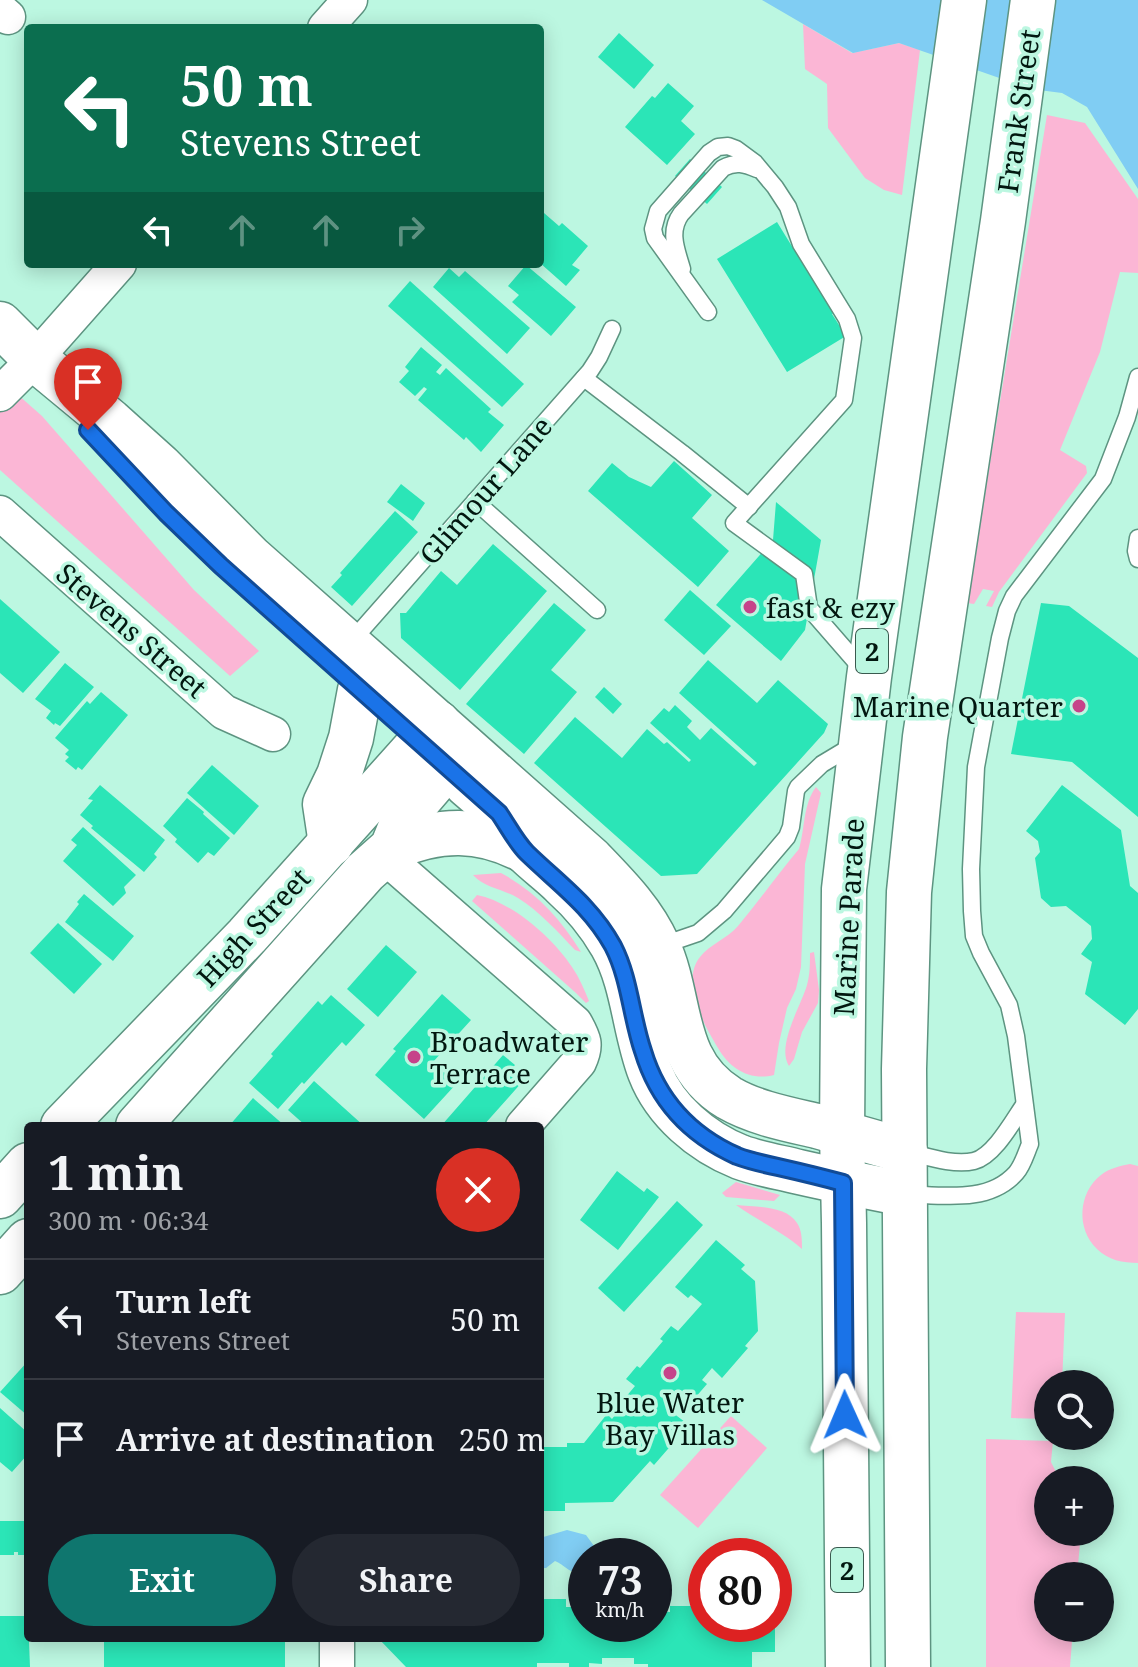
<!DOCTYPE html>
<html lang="en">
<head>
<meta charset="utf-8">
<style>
	:root { --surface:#171b24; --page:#242831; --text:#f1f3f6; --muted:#9ea1a6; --line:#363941; --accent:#0f766e }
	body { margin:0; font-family:"Noto Serif",serif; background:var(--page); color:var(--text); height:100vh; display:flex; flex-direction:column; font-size:30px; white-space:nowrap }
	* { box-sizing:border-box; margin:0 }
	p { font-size:26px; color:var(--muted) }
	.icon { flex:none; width:44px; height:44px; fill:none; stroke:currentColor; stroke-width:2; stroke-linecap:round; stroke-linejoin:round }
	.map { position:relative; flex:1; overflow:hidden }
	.details { position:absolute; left:24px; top:1122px; width:520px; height:520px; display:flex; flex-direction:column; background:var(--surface); border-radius:8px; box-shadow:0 4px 20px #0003 }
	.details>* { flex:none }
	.banner { position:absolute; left:24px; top:24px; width:520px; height:244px; border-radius:8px; box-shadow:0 4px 20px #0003; background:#0b6e4f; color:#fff; overflow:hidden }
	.controls { position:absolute; left:1034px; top:1370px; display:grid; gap:16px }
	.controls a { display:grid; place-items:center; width:80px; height:80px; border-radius:50%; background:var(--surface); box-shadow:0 4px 20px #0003; font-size:40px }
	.speed { position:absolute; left:568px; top:1538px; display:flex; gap:16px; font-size:40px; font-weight:700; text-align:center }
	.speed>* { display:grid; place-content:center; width:104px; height:104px; border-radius:50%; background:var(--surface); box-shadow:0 4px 20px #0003; line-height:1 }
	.speed small { font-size:20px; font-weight:400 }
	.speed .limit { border:12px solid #d22; background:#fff; color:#111 }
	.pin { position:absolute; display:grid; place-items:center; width:68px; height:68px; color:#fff; margin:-82px -34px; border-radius:50% 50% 50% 0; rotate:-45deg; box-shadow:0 0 8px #0007 }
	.pin .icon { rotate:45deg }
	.me { position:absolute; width:88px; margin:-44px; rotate:359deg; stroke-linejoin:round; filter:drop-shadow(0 0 6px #0008) }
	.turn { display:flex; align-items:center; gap:28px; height:168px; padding:0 24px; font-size:36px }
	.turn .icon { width:104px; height:104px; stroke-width:2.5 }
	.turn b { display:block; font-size:56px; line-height:68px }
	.lanes { display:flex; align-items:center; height:76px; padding:0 24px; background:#0003; justify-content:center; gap:40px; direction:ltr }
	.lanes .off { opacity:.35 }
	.round { display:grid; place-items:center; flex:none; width:84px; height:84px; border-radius:42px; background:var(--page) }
	.summary { display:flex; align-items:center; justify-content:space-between; height:136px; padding:0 24px }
	h1 { font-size:48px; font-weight:700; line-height:60px }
	.button { display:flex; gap:16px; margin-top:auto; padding:16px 24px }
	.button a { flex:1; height:92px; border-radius:48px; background:var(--accent); color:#fff; font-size:32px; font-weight:700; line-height:92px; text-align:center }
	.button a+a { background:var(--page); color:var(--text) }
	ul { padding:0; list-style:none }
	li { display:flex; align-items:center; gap:24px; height:120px; padding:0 24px; border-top:2px solid var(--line) }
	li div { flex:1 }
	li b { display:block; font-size:30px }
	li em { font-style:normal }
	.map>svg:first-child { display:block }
</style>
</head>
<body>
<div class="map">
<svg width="1138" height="1667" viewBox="0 0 1138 1667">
	<rect width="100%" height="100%" fill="#bcf7e1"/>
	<g fill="#fbb6d5">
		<path d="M803,24L852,53L899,43L920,50L902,195L884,190L865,178L828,128L827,84L805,69Z"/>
		<path d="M1047,115L1085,123L1138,199V273L1120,272L1100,352L1060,450L1086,466L1087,473L999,592L992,607L986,606L994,591L983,589L974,604L967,603Z"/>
		<path d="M0,379L42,416L194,590L259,651L230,676L0,470Z"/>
		<path d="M816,787L821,793L805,864L801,967L796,989L787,1008L779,1043L774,1075C750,1081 730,1069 718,1048C704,1025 680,982 700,957C710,944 727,939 738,926C759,901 778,874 799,849C805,829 803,804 816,787Z"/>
		<path d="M501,873C535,891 561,919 581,952L575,950C558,932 539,911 518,898C503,889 485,888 473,875Z"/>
		<path d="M477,895C512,902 552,937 572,967C579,977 584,989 589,1001L586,1003L576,993L472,901Z"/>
		<path d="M814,952L819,990L818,1003L802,1032L794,1059L789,1066C776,1046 801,1006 807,985C810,974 810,964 810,953Z"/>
		<path d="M1130,1164L1138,1166V1263C1123,1263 1108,1260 1097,1249C1076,1229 1078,1193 1101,1175C1110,1168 1120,1166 1130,1164Z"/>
		<path d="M736,1182L780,1195L774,1201L726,1197L722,1193Z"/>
		<path d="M736,1205C754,1207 786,1205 797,1223C802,1230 802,1240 802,1249C782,1231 758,1221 736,1205Z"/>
		<path d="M1016,1312L1065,1313L1062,1384H1048V1419L1011,1418Z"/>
		<path d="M731,1416L767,1448L698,1528L660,1495Z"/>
		<path d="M986,1439L1053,1441L1051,1462L1060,1480H1048V1532H1081L1077,1576H1048V1628H1073L1070,1667H986Z"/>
	</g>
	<g fill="#80cdf3">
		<path d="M762,0H1138V189L1087,107L1062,93L1031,89L899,43L853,53Z"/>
		<path d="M567,1530L586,1535L594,1546V1556H586V1569C572,1578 567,1566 555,1561L546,1568H542L540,1566V1538Z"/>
	</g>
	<g fill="#2be5b7">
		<path d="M619,33L654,65L634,89L598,57Z"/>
		<path d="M668,83L694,106L681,121L695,134L667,165L625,127L652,96L655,98Z"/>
		<path d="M690,159L722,187L707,204L675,176Z"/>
		<path d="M544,213L559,226L562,223L588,246L572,265L580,270L566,286L540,263V217Z"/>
		<path d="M777,222L801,261L808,258L839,310L832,314L846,336L787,372L717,259Z"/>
		<path d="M526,265L576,307L551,336L512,302L519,295L508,286Z"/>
		<path d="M449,268L459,277L465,271L530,328L507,354L433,287Z"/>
		<path d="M410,281L524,384L502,407L388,306Z"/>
		<path d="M421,347L442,365L436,372L440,375L446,368L491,409L488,412L504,425L481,452L466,437L464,440L418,400L427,389L424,387L415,396L399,382L409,371L405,367Z"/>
		<path d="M674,461L712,495L692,518L729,551L698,587L588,491L612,463L629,477L651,487Z"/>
		<path d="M401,484L425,503L413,521L387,502Z"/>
		<path d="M776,502L821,540L805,630L781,661L716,605L773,540Z"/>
		<path d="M395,511L418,532L352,606L331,587L342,575L340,573Z"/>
		<path d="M493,544L547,591L460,690L401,638L400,613H406L441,571L457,585Z"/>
		<path d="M690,590L731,626L704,655L664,620Z"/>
		<path d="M0,599L60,652L23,693L0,673Z"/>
		<path d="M554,603L586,630L551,670L577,692L524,754L466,704Z"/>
		<path d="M1041,603L1069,606L1138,658V817L1072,762L1011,754Z"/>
		<path d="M708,660L757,703L778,680L828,724L824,733L697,874L661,876L534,763L575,717L622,758L647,729L664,744L667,742L689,762L691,760L650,723L664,708L669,712L675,705L692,721L687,727L700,740L711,728L754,766L757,763L679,693Z"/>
		<path d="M65,663L94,687L60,726L55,723L54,725L46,718L51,711L35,699Z"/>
		<path d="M604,687L622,704L613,714L595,697Z"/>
		<path d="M101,692L128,715L82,770L78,767L76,770L65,761L69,757L65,754L69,750L55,738L87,701L90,704Z"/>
		<path d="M212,765L259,806L234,835L187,793Z"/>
		<path d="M100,785L165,840L154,854L157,857L144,872L91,828L93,826L80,815L93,800L88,799Z"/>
		<path d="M1062,785L1121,830L1130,886L1138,893V1009L1125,1025L1085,994L1092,962L1081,954L1092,939L1091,926L1066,906L1051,907L1041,898L1035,858L1040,852L1038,841L1026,831Z"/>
		<path d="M187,798L204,812L203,814L230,838L214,856L208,852L198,863L175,842L177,839L163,826Z"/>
		<path d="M83,827L136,875L124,887L126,893L113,906L63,861L77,845L71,840Z"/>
		<path d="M84,894L134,936L113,961L65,922L79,904L77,902Z"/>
		<path d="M58,923L102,964L74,994L30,953Z"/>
		<path d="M386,945L417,972L378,1017L347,989Z"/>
		<path d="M442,994L471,1020L433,1062L457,1083L424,1119L375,1075L396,1051L393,1049Z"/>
		<path d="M331,995L365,1025L346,1046L342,1042L304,1084L302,1082L278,1109L249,1083L273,1056L271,1054L318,1001L322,1005Z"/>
		<path d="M503,1055L515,1065L510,1071L523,1081L483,1126H441Z"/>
		<path d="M314,1081L364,1126H306L288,1110Z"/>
		<path d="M253,1098L285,1126H229Z"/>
		<path d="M617,1171L644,1192L647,1188L659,1197L618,1250L580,1220Z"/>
		<path d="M677,1201L703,1225L624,1312L598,1288Z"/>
		<path d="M716,1240L745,1265L741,1269L755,1281L758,1331L745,1346L748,1348L722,1378L712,1368L702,1380L707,1384L688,1406L683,1402L673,1413L685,1422L670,1439L674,1442L654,1465L650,1461L613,1502L565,1503V1511H540V1447H567V1443H584L607,1414L612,1419L627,1400L625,1398L635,1386L626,1379L637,1366L640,1368L663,1341L660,1339L671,1326L678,1331L702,1304L691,1295L688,1298L675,1287Z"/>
		<path d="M28,1361V1416L0,1392Z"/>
		<path d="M0,1408L28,1433L24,1438L28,1442V1454L12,1472L0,1462Z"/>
		<path d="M0,1521H28V1555H18V1552H14V1555H0Z"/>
		<path d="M540,1599H566V1607H586V1624H654V1611L670,1612V1606H697V1612H706V1624H775V1652H752V1667H648V1664H634V1658H602V1664L589,1663V1667H569V1663H537V1667H406L378,1638H540Z"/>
		<path d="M0,1616H28L30,1667H0Z"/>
		<rect x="104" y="1638" width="181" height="29"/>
	</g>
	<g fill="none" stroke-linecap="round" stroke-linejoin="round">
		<g stroke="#5d9481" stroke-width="19">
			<g id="lane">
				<path d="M682,269C677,251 668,232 681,214L723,168C736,161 745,164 757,169"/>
				<path d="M708,312L655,238L653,229L658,211L709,153L718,147L728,146L736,149L755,163L775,187L788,207L801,244L847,319L853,338L844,400L734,523L804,574L809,608L863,670"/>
				<path d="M584,378L682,453L749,507"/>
				<path d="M475,501L597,610"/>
				<path d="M1138,538L1136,551L1138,559"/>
				<path d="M350,643L590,371L599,357L612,329"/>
				<path d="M660,946L698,933L724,911L787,837L791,827L796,791L798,787L822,764L857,743"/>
				<path d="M905,1151C926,1156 953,1166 974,1161C994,1156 1013,1121 1024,1105"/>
				<path d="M906,1194C942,1195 988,1204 1016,1173C1023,1165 1026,1153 1030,1144L1016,1036L1009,1005L981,953L974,936L972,911L971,869L976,767L1000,638L1007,611L1014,596L1103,479L1127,417L1138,377"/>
			</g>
		</g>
		<g stroke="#5d9481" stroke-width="37">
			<g id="street">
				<path d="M0,10L8,17"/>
				<path d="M325,28L350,0"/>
				<path d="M0,394L35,359L119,264"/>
				<path d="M0,513L224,712L273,734"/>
				<path d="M383,855L575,1023C584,1039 587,1045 579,1062L523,1126"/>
				<path d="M337,1638V1667"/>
			</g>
		</g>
		<g stroke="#5d9481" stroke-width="47">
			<g id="secondary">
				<path d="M0,324L35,359L110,421L160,466L250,557L591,859C617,886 643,912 658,946C683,1000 670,1062 729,1098C755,1113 787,1119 817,1126C846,1134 876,1143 905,1151"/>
				<path d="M466,784C476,793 488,802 497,812C508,824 515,840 526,852C537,863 551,873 562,884C581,901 599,922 612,945C634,984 634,1030 650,1072C665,1111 702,1142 740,1157C759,1164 779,1167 799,1172C834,1180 869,1187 905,1194"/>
				<path d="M331,844L325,804L339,775L351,738L360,690"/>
				<path d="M392,848C439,828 480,827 525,851"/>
				<path d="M63,1126L247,936L438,723"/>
				<path d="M138,1126L365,872L392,848L405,816L464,747"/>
				<path d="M0,1196L28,1165"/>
				<path d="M0,1272L28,1241"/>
			</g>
		</g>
		<g stroke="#5d9481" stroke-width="47">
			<g id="highway">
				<path d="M848,1667L844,1223L842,1133L844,889L869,677L964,0"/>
				<path d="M908,1667L904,1069L909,892L925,737L1003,221L1033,0"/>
			</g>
		</g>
		<use href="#lane" stroke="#fff" stroke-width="16"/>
		<use href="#street" stroke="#fff" stroke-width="34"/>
		<use href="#secondary" stroke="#fff" stroke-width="44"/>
		<use href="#highway" stroke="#fff" stroke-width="44"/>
	</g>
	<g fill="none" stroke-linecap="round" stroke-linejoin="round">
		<g stroke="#114b97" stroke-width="20">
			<path id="route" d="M88,430L166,513L221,566L499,813C508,826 516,842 527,853C559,884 591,906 613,946C630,979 631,1016 643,1051C658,1101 690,1135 737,1156C750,1161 764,1164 778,1167C800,1172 821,1177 843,1183L845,1415"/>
		</g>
		<use href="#route" stroke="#1a73e8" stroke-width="14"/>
	</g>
	<g fill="#c6438a" stroke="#bcf7e1" stroke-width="3">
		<circle cx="750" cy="607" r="8"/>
		<circle cx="1079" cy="706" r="8"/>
		<circle cx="414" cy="1057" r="8"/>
		<circle cx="670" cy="1373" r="8"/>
	</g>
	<g text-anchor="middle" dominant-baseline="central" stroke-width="7" stroke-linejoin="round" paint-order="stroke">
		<g fill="#bcf7e1" stroke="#3a5a4f" stroke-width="2">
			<rect x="856" y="629" width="32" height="44" rx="6"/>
			<rect x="831" y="1548" width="32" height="44" rx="6"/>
		</g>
		<g font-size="26" font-weight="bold" fill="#021710">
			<text x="872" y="651">2</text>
			<text x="847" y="1570">2</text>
		</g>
		<g font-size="28" fill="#021710" stroke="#bcf7e1">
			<text transform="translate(1018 111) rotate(-82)">Frank Street</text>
			<text transform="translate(485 490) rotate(-49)">Glimour Lane</text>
			<text transform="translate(132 630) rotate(41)">Stevens Street</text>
			<text transform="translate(848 917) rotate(-87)">Marine Parade</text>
			<text transform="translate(253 927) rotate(-47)">High Street</text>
		</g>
		<g font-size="28" fill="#021710" stroke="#bcf7e1" text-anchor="start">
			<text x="766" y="607">fast &amp; ezy</text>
			<text x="1063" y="706" text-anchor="end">Marine Quarter</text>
			<text x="430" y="1041">Broadwater<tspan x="430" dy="32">Terrace</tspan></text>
			<text x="670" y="1402" text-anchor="middle">Blue Water<tspan x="670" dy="32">Bay Villas</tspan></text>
		</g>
	</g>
</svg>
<div class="controls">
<a><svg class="icon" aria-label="search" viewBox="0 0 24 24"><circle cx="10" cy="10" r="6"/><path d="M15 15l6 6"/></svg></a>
<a>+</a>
<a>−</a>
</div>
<div class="speed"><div>73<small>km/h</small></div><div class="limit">80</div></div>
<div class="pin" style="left:88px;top:430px;background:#d93025"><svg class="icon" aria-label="arrive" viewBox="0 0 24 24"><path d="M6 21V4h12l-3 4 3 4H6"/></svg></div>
<svg class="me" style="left:845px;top:1415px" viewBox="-20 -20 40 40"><path d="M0-17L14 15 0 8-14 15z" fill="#1a73e8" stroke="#fff" stroke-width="4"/></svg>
<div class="banner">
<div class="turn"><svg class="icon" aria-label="left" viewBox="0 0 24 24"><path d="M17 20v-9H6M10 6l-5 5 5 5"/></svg><div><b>50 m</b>Stevens Street</div></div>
<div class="lanes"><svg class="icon" aria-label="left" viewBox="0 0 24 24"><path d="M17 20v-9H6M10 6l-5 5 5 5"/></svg><svg class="icon off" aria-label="ahead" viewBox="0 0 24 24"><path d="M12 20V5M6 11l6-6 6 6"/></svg><svg class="icon off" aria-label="ahead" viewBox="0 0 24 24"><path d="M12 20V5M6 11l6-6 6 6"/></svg><svg class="icon off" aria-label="right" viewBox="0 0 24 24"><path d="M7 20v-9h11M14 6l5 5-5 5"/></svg></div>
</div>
<section class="details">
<div class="summary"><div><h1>1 min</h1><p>300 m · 06:34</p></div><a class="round" style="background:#d93025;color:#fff"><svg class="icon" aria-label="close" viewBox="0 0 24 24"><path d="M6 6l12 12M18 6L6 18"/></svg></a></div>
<ul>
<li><svg class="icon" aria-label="left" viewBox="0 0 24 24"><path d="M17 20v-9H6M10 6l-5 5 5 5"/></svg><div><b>Turn left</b><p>Stevens Street</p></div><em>50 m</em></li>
<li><svg class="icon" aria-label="arrive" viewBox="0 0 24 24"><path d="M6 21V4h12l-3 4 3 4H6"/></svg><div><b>Arrive at destination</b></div><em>250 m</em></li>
</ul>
<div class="button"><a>Exit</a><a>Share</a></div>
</section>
</div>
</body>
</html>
